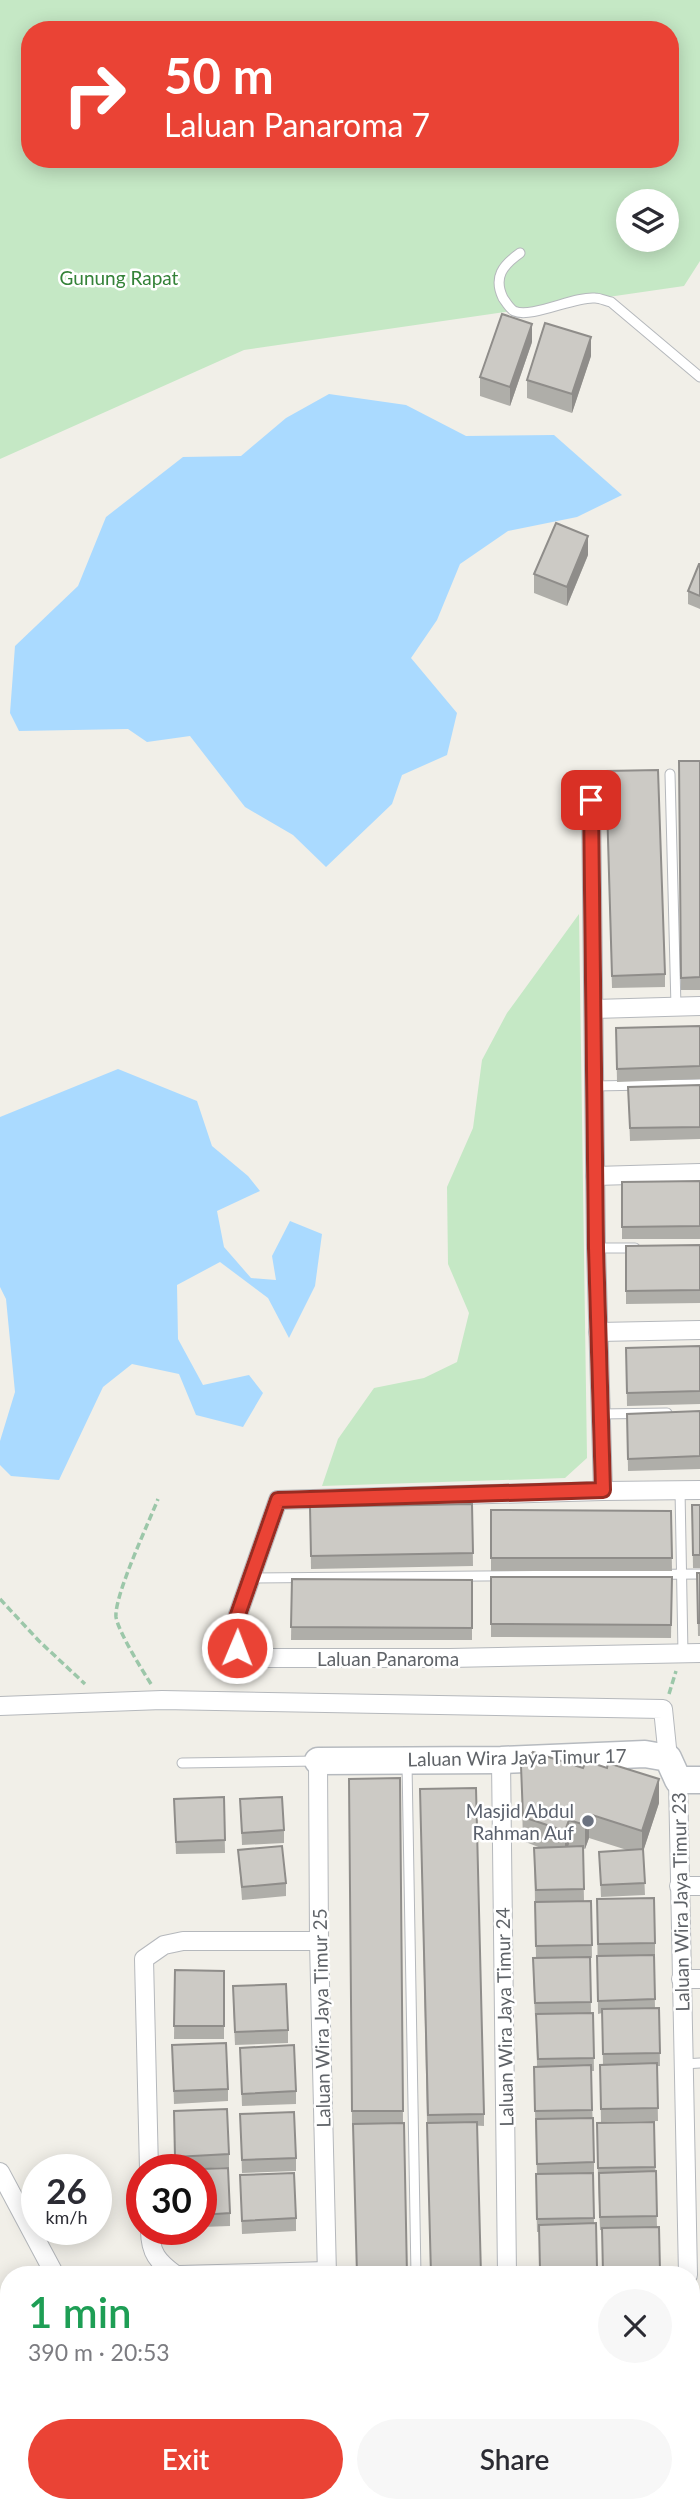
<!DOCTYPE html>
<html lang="en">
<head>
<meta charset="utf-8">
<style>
	:root { --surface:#fff; --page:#f7f7f7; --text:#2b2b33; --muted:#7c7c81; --accent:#ea4335 }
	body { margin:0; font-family:Lato,sans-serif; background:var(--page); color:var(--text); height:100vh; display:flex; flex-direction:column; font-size:26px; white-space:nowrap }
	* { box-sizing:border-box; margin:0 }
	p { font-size:23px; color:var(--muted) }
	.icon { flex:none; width:38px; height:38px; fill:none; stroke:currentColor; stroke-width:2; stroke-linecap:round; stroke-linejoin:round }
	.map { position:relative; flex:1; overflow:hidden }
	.details { position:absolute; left:0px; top:2266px; width:700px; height:247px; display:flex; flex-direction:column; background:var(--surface); border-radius:28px 28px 0 0; box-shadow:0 4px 18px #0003 }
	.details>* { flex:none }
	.hud { position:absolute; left:21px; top:21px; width:658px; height:147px; border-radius:28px; box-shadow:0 4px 18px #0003; background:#ea4335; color:#fff; overflow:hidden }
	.fabs { position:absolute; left:616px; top:189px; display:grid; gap:14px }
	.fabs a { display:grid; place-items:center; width:63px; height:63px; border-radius:50%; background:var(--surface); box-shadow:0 4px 18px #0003; font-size:35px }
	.speed { position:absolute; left:21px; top:2154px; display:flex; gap:14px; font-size:35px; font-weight:700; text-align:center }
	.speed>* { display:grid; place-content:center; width:91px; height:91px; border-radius:50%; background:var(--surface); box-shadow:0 4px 18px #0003; line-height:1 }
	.speed small { font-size:18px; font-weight:400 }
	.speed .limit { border:10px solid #d22; background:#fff; color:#111 }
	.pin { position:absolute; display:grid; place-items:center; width:60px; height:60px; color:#fff; margin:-30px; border-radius:14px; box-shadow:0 4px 10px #0006 }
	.me { position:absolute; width:77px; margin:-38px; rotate:1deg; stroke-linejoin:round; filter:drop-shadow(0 0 5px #0008) }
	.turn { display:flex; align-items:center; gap:24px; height:147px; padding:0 28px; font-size:32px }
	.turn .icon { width:91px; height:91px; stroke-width:2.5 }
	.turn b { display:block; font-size:49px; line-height:60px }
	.round { display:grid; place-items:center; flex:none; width:74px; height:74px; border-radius:37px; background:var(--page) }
	.headline { display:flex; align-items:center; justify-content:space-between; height:119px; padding:0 28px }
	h1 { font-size:42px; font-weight:600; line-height:52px; color:#1e9e55 }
	.cta { display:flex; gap:14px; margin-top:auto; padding:14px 28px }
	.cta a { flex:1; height:80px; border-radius:42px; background:var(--accent); color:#fff; font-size:28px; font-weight:600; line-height:80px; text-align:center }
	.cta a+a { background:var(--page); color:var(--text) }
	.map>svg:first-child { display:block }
</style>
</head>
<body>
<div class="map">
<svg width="700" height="2512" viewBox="0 0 700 2512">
	<rect width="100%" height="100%" fill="#f1efe8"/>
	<g fill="#c5e8c5" fill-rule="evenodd">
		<path d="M0,0H700V261L684,286L244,350L0,459ZM30,30H670V159H30ZM628,201H667V240H628Z"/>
		<path d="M579,914L587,1458L565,1478L322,1486L338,1439L374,1388L424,1378L457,1362L469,1313L448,1264L447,1187L473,1128L482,1060L507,1013Z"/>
	</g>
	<g fill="#aadaff">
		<path d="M329,394L406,405L466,436L554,435L622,495L577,517L508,531L460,564L437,620L411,658L457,713L447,755L402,775L392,804L326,867L293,835L245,807L190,736L147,742L128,729L19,731L10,713L15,646L78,586L106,517L183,457L241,456L286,418Z"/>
		<path d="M118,1069L197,1101L212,1146L248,1176L260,1191L217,1211L224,1247L251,1278L276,1280L272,1256L290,1221L322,1234L315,1286L289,1338L268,1298L220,1262L177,1285L178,1339L203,1385L249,1375L263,1393L243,1427L196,1415L179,1374L132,1364L103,1387L59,1480L11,1476L0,1465V1441L15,1392L6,1299L0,1287V1117Z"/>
	</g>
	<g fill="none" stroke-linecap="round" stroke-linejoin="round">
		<g stroke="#b5b8bc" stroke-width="11">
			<g id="lane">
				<path d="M520,253C503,265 493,277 503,298C506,302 509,308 514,311C531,319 575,296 595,298C600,298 606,301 611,302L700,377"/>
				<path d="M670,774L676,1007"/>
				<path d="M595,1086L700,1084"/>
				<path d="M596,1248H635"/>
				<path d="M601,1414L667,1413"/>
				<path d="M680,1490L683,1653"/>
				<path d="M250,1578L700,1574"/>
				<path d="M182,1763L316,1761"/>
				<path d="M407,1764L416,2275"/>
				<path d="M684,2064L700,2063"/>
			</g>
		</g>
		<g stroke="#b5b8bc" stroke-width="20">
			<g id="street">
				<path d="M591,800L596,1248L603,1491"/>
				<path d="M594,1009L700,1006"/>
				<path d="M595,1176L700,1173"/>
				<path d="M598,1332L700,1330"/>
				<path d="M700,1490L603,1491L278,1500L234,1626L237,1648L247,1658H450L700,1653"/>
				<path d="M0,1706L162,1700L663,1709L668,1758"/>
				<path d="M501,1760L507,2275"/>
				<path d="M318,1761L319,1941L327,2275"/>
				<path d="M678,1780L688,2275"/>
				<path d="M679,1886H700"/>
				<path d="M681,1979H700"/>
				<path d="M149,2170L144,1959L164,1945L183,1941H319"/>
				<path d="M0,2172L55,2275"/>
				<path d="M150,2230C150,2253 158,2262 176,2275"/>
				<path d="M179,2275L327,2271"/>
				<path d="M0,2338L9,2334"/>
				<path d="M691,2495L700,2494"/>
				<path d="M121,2504L125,2512"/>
				<path d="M275,2504L277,2512"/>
				<path d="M640,2504V2512"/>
			</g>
		</g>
		<g stroke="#b6babf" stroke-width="29">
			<path id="secondary" d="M318,1761L501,1760L645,1754L668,1758L678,1780H700"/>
		</g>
		<g stroke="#9cc7a9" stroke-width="3.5" stroke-dasharray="7 3.5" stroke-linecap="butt">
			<path d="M0,1599L39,1641L85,1684"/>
			<path d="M151,1684C142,1670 118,1631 116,1617C114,1596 149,1522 158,1499"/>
			<path d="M669,1694L676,1671"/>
		</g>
		<use href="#lane" stroke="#fff" stroke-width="9"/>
		<use href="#street" stroke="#fff" stroke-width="18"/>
		<use href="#secondary" stroke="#fff" stroke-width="26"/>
	</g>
	<g fill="#afaea9">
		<path d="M532,342L510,406L480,396V377Z"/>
		<path d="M591,356L572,413L527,398V380Z"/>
		<path d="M588,555L567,606L534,593V574Z"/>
		<path d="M700,564V609L688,604V591Z"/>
		<path d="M679,761H700V990H681Z"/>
		<path d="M606,784L665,974V987L612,988Z"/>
		<path d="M700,1026V1079L617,1082L616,1028Z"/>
		<path d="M700,1085V1139L630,1141L628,1087Z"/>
		<path d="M700,1181V1239H622V1182Z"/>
		<path d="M700,1245V1303L626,1304V1246Z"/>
		<path d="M700,1346V1404L627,1406L626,1348Z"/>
		<path d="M700,1411V1469L628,1471L627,1414Z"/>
		<path d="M472,1504L473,1566L311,1569L310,1507Z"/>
		<path d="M692,1505H700V1568H693Z"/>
		<path d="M491,1510L671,1511L672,1571H491Z"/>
		<path d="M697,1573H700V1636H698Z"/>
		<path d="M491,1577H672L671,1638L491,1637Z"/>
		<path d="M292,1579L472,1580V1640H291Z"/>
		<path d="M521,1766L659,1803L643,1851L645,1895L601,1897L599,1852L627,1850L589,1838L585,1849L583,1848L584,1901H591L592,1958H590L591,2013H593L594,2071H591L594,2162V2175H593L594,2223H596L597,2275H540L539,2232H537L536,2187L537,2174L534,2080L537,2067L536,2016H535L533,1971L536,1958L534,1848H541L523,1841Z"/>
		<path d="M400,1778L403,2123L352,2124L349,1779Z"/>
		<path d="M420,1789L484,2114V2126L427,2123Z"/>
		<path d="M224,1797L225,1853L176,1854L174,1799Z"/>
		<path d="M240,1799L284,1830V1843L242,1845Z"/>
		<path d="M238,1850L286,1883V1896L242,1900Z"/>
		<path d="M597,1899L655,1943V1956H654L655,2008H659L660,2066H657L658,2121L601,2122L600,2065H603L602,2013L598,2014Z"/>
		<path d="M175,1970L224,1971V2039H174Z"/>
		<path d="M233,1999L288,2030V2043L235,2045Z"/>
		<path d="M172,2045L228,2089V2101L174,2104Z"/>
		<path d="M240,2048L296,2091V2104L242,2106Z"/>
		<path d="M240,2114L296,2158V2171L242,2173Z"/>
		<path d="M654,2122L657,2227H659L660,2275H603L602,2230H600L598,2181L597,2123Z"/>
		<path d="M174,2124L229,2154V2167L175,2170Z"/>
		<path d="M201,2170L230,2213V2226L201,2227Z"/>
		<path d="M240,2175L296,2218V2231L242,2234Z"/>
	</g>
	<g fill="#8f8d8a">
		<path d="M532,324V342L510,406V387Z"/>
		<path d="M591,337V356L572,413V394Z"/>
		<path d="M588,536V555L567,606V587Z"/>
		<path d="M659,1779V1803L642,1855V1831Z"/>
		<path d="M589,1814V1838L585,1849V1825Z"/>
		<path d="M569,1820V1844L565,1855V1831Z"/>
	</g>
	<g fill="#cccac5" stroke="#8f8d8a" stroke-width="2">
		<path d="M502,314L532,324L510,387L480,377Z"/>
		<path d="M545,323L591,337L572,394L527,380Z"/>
		<path d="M556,523L588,536L567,587L534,574Z"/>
		<path d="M699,564H700V596L688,591Z"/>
		<path d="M679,761H700V977L681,978Z"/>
		<path d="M658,770L665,974L612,976L606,771Z"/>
		<path d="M700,1026V1066L617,1069L616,1028Z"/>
		<path d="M700,1085V1127L630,1128L628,1087Z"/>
		<path d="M700,1181V1226L622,1227V1182Z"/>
		<path d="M700,1245V1290L626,1291V1246Z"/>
		<path d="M700,1346V1391L627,1393L626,1348Z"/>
		<path d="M700,1411V1456L628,1459L627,1414Z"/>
		<path d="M472,1504L473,1553L311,1556L310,1507Z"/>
		<path d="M692,1505H700V1555H693Z"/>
		<path d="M491,1510L671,1511L672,1558H491Z"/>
		<path d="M697,1573H700V1623H698Z"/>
		<path d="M491,1577H672L671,1625L491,1624Z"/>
		<path d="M292,1579L472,1580V1628L291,1627Z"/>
		<path d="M533,1752L583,1768L586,1761L607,1768L608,1763L659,1779L642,1831L589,1814L585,1825L569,1820L565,1831L523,1817L521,1766Z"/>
		<path d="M400,1778L403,2111H352L349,1779Z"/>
		<path d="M476,1788L484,2114L428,2115L420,1789Z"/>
		<path d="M224,1797L225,1840L176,1842L174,1799Z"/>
		<path d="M282,1797L284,1830L242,1833L240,1799Z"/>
		<path d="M282,1846L286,1883L242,1887L238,1850Z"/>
		<path d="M583,1846L584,1889L536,1890L534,1848Z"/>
		<path d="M643,1849L645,1883L601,1885L599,1852Z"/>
		<path d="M654,1898L655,1943L598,1944L597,1899Z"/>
		<path d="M591,1901L592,1945L536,1946L535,1902Z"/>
		<path d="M654,1955L655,1999L598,2001L597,1956Z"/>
		<path d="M590,1957L591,2002L535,2003L533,1958Z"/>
		<path d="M175,1970L224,1971V2026H174Z"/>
		<path d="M286,1984L288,2030L235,2032L233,1986Z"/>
		<path d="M659,2008L660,2053L603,2054L602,2009Z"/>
		<path d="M593,2013L594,2058L538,2059L536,2014Z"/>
		<path d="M226,2043L228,2089L174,2091L172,2045Z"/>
		<path d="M294,2045L296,2091L242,2094L240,2048Z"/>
		<path d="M657,2063L658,2108L601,2109L600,2065Z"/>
		<path d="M591,2065L592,2110L535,2111L534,2067Z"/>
		<path d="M227,2109L229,2154L175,2157L174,2111Z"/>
		<path d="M294,2112L296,2158L242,2160L240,2114Z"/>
		<path d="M593,2118L594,2162L537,2164L536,2119Z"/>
		<path d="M477,2122L481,2275H431L427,2123Z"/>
		<path d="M654,2122L655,2167L598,2168L597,2123Z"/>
		<path d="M404,2123L407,2275H357L353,2124Z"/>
		<path d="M228,2168L230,2213L201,2215V2170H174Z"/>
		<path d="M656,2171L657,2216L600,2217L599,2173Z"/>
		<path d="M294,2173L296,2218L242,2221L240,2175Z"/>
		<path d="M593,2173L594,2218L537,2219L536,2174Z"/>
		<path d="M596,2223L597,2268L540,2270L539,2225Z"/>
		<path d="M659,2227L660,2271L603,2273L602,2228Z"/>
		<path d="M588,2508V2512H315V2509Z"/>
	</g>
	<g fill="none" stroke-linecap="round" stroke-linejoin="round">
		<g stroke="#982c22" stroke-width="18">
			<path id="route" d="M237,1648L234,1626L278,1500L603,1490L596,1248L591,800"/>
		</g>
		<use href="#route" stroke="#ea4335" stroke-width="12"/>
	</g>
	<circle fill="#6b7280" stroke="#fff" stroke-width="2.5" cx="588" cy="1821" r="7"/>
	<g text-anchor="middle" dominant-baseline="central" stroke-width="5" stroke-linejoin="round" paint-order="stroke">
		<g font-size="19" fill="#348238" stroke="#fff">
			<text x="119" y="277">Gunung Rapat</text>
		</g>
		<g font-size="19" fill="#5f6368" stroke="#fff">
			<text x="388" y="1658">Laluan Panaroma</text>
			<text transform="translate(517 1757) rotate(-1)">Laluan Wira Jaya Timur 17</text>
			<text transform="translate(680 1902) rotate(-91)">Laluan Wira Jaya Timur 23</text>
			<text transform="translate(504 2017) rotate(-91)">Laluan Wira Jaya Timur 24</text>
			<text transform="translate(321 2018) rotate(-91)">Laluan Wira Jaya Timur 25</text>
		</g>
		<g font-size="19" fill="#5b616d" stroke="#fff" text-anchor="end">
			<text x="574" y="1810">Masjid Abdul<tspan x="574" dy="22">Rahman Auf</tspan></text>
		</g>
	</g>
</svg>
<div class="fabs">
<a><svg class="icon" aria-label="layers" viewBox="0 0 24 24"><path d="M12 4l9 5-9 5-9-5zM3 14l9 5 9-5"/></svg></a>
</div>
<div class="speed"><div>26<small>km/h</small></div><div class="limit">30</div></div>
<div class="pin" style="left:591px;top:800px;background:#d93025"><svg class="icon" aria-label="arrive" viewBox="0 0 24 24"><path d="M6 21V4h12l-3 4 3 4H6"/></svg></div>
<svg class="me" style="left:237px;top:1648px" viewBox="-20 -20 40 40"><circle r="17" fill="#ea4335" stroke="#fff" stroke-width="3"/><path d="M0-11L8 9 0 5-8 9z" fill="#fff"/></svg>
<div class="hud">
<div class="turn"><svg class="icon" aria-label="right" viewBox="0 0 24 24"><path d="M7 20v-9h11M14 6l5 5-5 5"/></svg><div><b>50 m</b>Laluan Panaroma 7</div></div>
</div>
<section class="details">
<div class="headline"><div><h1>1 min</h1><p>390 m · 20:53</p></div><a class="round"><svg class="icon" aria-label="close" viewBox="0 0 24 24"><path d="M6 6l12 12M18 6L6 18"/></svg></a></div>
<div class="cta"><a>Exit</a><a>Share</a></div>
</section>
</div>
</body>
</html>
